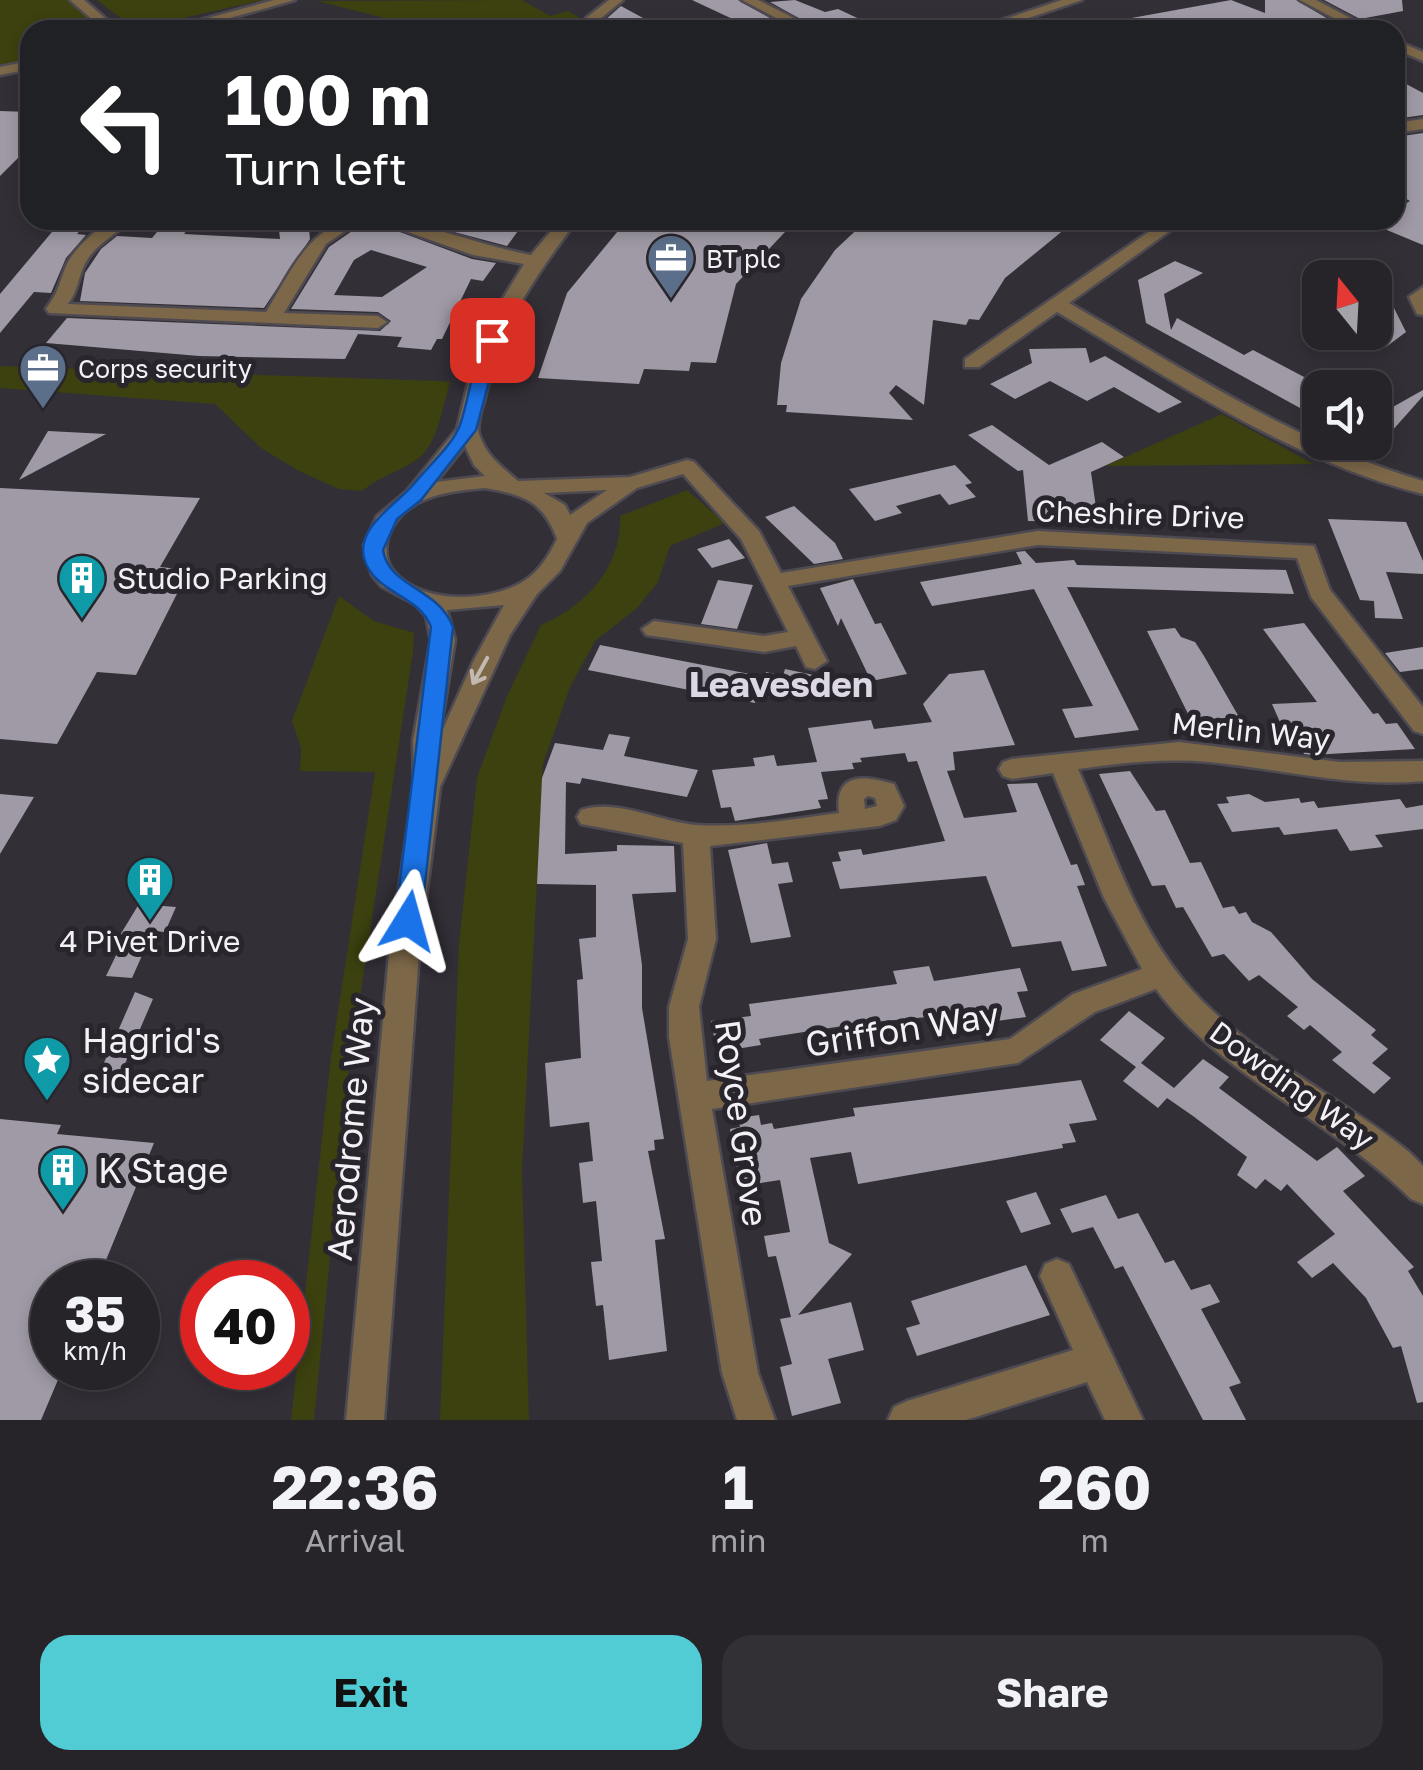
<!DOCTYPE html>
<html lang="en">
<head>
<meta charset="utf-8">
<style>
	:root { --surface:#262329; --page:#322f35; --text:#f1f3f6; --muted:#a4a4a8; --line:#424046; --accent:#51ccd4 }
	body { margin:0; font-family:"Golos Text",sans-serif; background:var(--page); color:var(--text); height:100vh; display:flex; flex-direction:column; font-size:38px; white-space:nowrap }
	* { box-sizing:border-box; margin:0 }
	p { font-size:32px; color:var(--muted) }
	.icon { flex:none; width:55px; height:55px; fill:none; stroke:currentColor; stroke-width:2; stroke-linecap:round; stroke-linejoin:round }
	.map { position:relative; height:1420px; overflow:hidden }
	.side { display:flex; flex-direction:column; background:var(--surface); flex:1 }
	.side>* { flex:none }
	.hud { position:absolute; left:20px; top:20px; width:1385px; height:210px; border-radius:30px; box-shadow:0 5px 15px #0003,0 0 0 2px var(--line); background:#202124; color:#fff; overflow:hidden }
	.needle { width:65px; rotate:342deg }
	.buttons { position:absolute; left:1302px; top:260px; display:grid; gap:20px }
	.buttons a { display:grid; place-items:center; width:90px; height:90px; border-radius:20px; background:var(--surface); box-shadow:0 5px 15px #0003,0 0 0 2px var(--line); font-size:50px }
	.speed { position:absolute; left:30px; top:1260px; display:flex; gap:20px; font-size:50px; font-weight:700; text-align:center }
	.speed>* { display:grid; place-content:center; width:130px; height:130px; border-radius:50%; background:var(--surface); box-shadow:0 5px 15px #0003,0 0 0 2px var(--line); line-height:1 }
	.speed small { font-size:25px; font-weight:400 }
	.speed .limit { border:15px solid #d22; background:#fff; color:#111 }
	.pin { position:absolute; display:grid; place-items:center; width:85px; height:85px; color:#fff; margin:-42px; border-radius:20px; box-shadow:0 5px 15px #0006 }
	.me { position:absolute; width:110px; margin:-55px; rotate:8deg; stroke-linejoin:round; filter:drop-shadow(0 0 8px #0008) }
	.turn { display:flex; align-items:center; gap:35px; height:210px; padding:0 40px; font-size:45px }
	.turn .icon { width:130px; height:130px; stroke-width:2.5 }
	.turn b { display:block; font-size:70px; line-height:85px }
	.eta { display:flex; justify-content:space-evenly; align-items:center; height:170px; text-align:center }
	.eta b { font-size:60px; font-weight:700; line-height:70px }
	.button { display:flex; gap:20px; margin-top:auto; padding:20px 40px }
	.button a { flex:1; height:115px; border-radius:30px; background:var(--accent); color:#111; font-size:40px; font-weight:700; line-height:115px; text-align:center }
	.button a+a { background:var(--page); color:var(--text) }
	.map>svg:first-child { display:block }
</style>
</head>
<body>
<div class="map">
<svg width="1423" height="1420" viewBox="0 0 1423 1420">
	<rect width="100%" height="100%" fill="#332f37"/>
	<g fill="#3c410f">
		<path d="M0,0H69L104,30H30V60L0,66Z"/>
		<path d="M97,0H263L135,29Z"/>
		<path d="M522,0L550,16L568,11L582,19V30H432L317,1Z"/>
		<path d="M0,366L439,381L450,382C443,404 438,443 419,458C402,471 380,476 362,491L339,489L299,471L261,448L215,404L0,388Z"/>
		<path d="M1222,414L1313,464L1105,466Z"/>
		<path d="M687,490L725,523L670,546L658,582L637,608L595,641L570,687L543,764L522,1170L529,1420H440L459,943L477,778L507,696L541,625C586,606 622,567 620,516Z"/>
		<path d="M339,596L374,621L414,633L413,652L348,1075L314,1420H291L331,1057L375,772L300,771L301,748L292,721Z"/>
	</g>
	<g fill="#9f9aa5" fill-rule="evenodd">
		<path d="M692,0H738L791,30H756Z"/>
		<path d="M795,0L825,12L838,9L883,30H820L770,2Z"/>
		<path d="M1231,0L1265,13V0H1296L1335,23L1298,30H1127L1126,19Z"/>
		<path d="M1324,0H1402L1403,11L1360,19Z"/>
		<path d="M621,6L665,30H623L605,20Z"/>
		<path d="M1395,78L1423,93V115L1395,119Z"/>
		<path d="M0,111L30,112V146L0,176Z"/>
		<path d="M1423,133V245L1370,223L1395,220V210L1410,201L1395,193V137Z"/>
		<path d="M62,220H89L77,234L86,235L66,258L51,293L34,292L0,333V294Z"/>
		<path d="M167,220H195L184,234L280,239L278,220H308L310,239L264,308L80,301L85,273L101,249L117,236L152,238Z"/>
		<path d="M368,220L472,259L496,263L483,281L471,279L442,339H437L431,350L397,347L402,337L358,334L345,359L199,356L46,343L67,318L380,331L391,321L378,312L291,309L329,247ZM371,250L427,267L382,297L334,295L354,260Z"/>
		<path d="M409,220H512L499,229L518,231L507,246Z"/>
		<path d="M627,220H738L785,232L736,284L716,363L691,362L689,371L644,369L639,384L538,378L567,293Z"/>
		<path d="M867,220H1076L1005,278L979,320L969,319L966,325L933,320L924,405L896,385L889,393L913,420L786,412L787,405H777L781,363L801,299L835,250Z"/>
		<path d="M1175,261L1203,273L1164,294L1171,330L1177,318L1244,355L1253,350L1306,378L1320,371V419L1146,323L1138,280Z"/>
		<path d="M1375,298L1393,306L1406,332L1386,347L1375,325Z"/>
		<path d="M1086,348L1090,363L1105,356L1182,402L1159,413L1114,387L1087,401L1050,381L1015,399L990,384L1032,363L1029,349Z"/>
		<path d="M1423,390V396L1375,450V417Z"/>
		<path d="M992,425L1049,465L1102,442L1124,457L1091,472L1098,522L1028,521L1023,470L1018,471L968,435Z"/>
		<path d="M48,431L106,434L19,480Z"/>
		<path d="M955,465L972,483L965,485L976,497L949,505L940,494L896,506L902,513L875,521L849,489Z"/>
		<path d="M0,488L200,498L160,567L189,570L136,675L97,672L57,744L0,739Z"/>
		<path d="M794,506L835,543L843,559L814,564L765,517Z"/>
		<path d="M1328,519L1406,522L1423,561V574L1386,572L1403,619L1375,618L1374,601L1360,600Z"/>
		<path d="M729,539L745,558L712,568L697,549Z"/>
		<path d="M1025,551L1036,563L1074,560L1077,565L1286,570L1294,594L1067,587L1139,730L1075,738L1062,709L1093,706L1034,589L932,606L920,582L1022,564L1016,552Z"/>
		<path d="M853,579L875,624L881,623L907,674L871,681L841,618L838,626L820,588Z"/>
		<path d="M718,580L753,585L737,629L701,624Z"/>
		<path d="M1304,623L1373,714L1378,713L1386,724L1397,723L1415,749L1312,755L1304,754L1300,745H1290L1272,704L1317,702L1263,629Z"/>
		<path d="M1175,628L1181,637L1195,642L1204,656L1243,724H1232L1238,736L1200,738L1147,631Z"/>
		<path d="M600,645L765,677L766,672L783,676L785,669L856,684L756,699L755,703L588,670Z"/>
		<path d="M1423,647V669L1400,672L1385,653Z"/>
		<path d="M984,670L1015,745L953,752L955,770L947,771L964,818L1017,812L1007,784L1037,783L1071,865L1077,864L1085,885L1077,886L1107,966L1072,971L1061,941L1012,947L986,876L840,889L832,862L841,861L838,852L861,849L863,855L945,841L917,761L908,762L905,753L860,758L862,762L852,763L854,769L821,772L828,799L818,800L821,808L735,821L731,807L721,808L712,770L755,766L753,758L774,755L777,766L817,762L808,728L871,720L874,729L932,722L923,704L949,674Z"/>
		<path d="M609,734L630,737L624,756L698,770L687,797L582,778L580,784L566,782L565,854L617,851V845L674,846L676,892L632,894L642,965V1008L664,1139L654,1140L655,1150L648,1151L665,1239L655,1240L667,1351L609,1360L603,1305L596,1306L591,1262L602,1261L596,1201L583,1203L579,1163L593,1161L589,1122L550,1127L545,1063L581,1058L577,980L583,979L579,939L596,937V885L537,884L542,778L555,743L603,750Z"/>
		<path d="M1130,771L1156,811L1165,810L1190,863L1201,862L1223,908L1234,906L1239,914L1246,912L1252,922L1271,932L1312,979L1376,1030L1371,1035L1388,1049L1372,1063L1391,1078L1374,1094L1332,1060L1342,1052L1310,1025L1304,1030L1287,1016L1298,1007L1259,975L1249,981L1224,954L1212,957L1183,907L1176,908L1165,885L1152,886L1099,774Z"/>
		<path d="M0,794L34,797L0,854Z"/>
		<path d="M1249,794L1265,802L1299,798L1301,803L1314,801L1318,808L1400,799L1406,808L1423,805V829L1375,835L1383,847L1350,851L1337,829L1284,835L1279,827L1232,832L1217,804L1229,803L1226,797Z"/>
		<path d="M767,843L772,864L788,862L793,882L778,884L791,937L751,943L728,850Z"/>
		<path d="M139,904L176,907L165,932L153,931L132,978L106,976L123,941L117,940Z"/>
		<path d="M929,966L934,981L1020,968L1028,991L1017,992L1026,1017L997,1021L993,1011L862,1023L759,1039L761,1045L717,1052L711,1021L751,1016L749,1004L897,984L893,971Z"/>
		<path d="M135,992L153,999L117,1082L96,1081Z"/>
		<path d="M1129,1011L1165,1038L1141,1063L1174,1088L1203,1059L1229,1077L1219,1088L1317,1161L1337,1147L1365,1176L1343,1191L1414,1267L1408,1271L1423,1296V1402L1417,1403L1401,1346L1393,1348L1366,1298L1333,1263L1312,1278L1297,1262L1335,1234L1287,1184L1281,1191L1265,1179L1256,1189L1237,1175L1247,1157L1193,1116L1167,1098L1158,1108L1123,1081L1136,1067L1100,1040Z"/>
		<path d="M1081,1080L1097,1120L1069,1124L1076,1142L1062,1144L1063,1148L858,1184L851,1152L810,1158L829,1243L852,1254L798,1315L851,1302L864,1350L828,1359L841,1403L792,1416L780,1367L792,1364L780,1319L791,1317L776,1256L768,1257L764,1236L790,1232L780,1180L740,1186L730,1129L740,1127L738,1118L759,1115L761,1125L772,1123L774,1129L855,1116L853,1108Z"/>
		<path d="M0,1119L61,1125L57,1134L154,1143L97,1282H52V1368H63L41,1420H0Z"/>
		<path d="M1036,1192L1051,1224L1021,1233L1006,1201Z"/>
		<path d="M1106,1195L1118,1219L1138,1213L1165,1263L1174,1260L1191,1290L1210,1284L1220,1302L1201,1309L1241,1383L1229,1387L1246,1420H1203L1123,1266L1115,1269L1093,1227L1072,1233L1060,1209Z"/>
		<path d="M1026,1265L1050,1315L917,1356L906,1328L920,1324L911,1301Z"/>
	</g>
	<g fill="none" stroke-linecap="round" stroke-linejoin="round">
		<g stroke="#4e4a52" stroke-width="5">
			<g id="minor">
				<path d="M70,0H84L119,30H104Z"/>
				<path d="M274,0H295L187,30H164Z"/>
				<path d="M609,0H623L600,19L602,30H588L586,18Z"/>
				<path d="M742,0H758L817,30H799Z"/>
				<path d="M1062,0H1082L993,30H972Z"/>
				<path d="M1300,0H1316L1373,30H1356Z"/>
				<path d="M1395,40L1423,52V61L1395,49Z"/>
				<path d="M30,61V69L0,75V67Z"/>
				<path d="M1423,119V129L1395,133V123Z"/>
				<path d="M111,220H131C116,235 93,245 84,266C77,281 78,291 68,304L266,312C290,274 311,220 361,220L326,244L284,313L378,316L387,322L378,328L49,313L46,309C60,289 58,286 66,266C74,248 96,230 111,220Z"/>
				<path d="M374,220C422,220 480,246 531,255L560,220H577C533,280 502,322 485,397C482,408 476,424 479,434C487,457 501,466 518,481L630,477L687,460L694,462L759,531L781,573L1038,531L1314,546L1330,590L1423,707V734L1414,731L1311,597L1297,558L1038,545L788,586L827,661L815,669L806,667L796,646L764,652L646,635L642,629L654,621L764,636L788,632L741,539L683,474L637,488L587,523L560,571L537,594L510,635L440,787L419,955L384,1420H346L389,955L414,787L413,741L431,640L426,616L415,604L381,586L372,575L364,545L377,516L406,492L457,429L472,367L491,318L524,264L473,255ZM465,446L474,465L485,476L436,482ZM485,488C524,495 543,501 557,539C549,555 540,571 524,581C491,602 423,605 395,573C386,563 385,549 388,537C402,496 449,491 485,488ZM607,490L570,515L565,505L544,493ZM504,605L474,660L439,738L455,640L447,610Z"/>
				<path d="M1166,220H1185L1069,303C1184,369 1295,443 1423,481V494C1290,461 1174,380 1057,312L979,367H965V359Z"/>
				<path d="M1423,287V315L1417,314L1409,297Z"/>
				<path d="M1179,742L1340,762L1423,761V781C1350,788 1281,769 1209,762C1165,758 1121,763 1078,769C1110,841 1133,920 1184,981C1244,1053 1338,1094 1409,1152L1423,1166V1204L1411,1199C1335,1123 1216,1072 1156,989L1095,1012L1018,1063L712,1109L758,1373L775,1420H737L722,1373L669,1037V1007L688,939L683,843L581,824L577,817L581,810C617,798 660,822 697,825C744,828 793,819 839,813C834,772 864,775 894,784L904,806L896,820L880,826L710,846L716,939L699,1007L707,1081L1010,1039L1073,994L1142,969L1104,898L1053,773L1012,779L1003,776L999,769L1003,762L1012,759ZM868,796L875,798L877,806L865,809L864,799Z"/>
				<path d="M1057,1259L1069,1264L1143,1420H1105L1087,1382L966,1420H888L894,1407L907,1401L1073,1350L1040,1276L1045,1264Z"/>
			</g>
		</g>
		<use href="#minor" fill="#7c6748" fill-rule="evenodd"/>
	</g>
	<defs><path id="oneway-shaft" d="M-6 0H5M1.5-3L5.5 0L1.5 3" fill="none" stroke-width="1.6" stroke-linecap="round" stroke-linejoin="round" transform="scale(2.5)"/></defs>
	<use stroke="#c3b9b0" href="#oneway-shaft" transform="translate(480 671) rotate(119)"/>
	<path fill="#1a73e8" stroke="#114b97" stroke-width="2.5" d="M485,337L500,340L476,430L421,500L397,519L383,550C389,588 438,587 453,627L421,921L408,932L395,921L431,627C419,594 374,594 364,558C356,527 397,504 413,485C427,467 452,446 460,425C470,396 472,364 485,337Z"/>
	<defs>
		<g id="office-pin" transform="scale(2.5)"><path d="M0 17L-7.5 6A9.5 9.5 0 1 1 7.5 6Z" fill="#5c6f8a" stroke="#29252d"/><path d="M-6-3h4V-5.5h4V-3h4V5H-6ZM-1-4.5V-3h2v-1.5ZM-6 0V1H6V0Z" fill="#fff"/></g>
		<g id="building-pin" transform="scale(2.5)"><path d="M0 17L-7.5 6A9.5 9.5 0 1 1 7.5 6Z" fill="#0f9aa8" stroke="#29252d"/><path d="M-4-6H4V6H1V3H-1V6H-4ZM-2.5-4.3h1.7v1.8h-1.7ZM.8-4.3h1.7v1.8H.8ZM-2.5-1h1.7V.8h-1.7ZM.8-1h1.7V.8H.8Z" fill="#fff"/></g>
		<g id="sight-pin" transform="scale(2.5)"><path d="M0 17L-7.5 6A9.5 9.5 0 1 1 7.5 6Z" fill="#0f9aa8" stroke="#29252d"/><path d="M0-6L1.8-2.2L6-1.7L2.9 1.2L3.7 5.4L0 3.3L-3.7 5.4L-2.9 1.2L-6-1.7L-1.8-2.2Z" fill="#fff"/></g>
	</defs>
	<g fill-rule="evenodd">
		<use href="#office-pin" x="671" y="258"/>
		<use href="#office-pin" x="43" y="368"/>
		<use href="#building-pin" x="82" y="578"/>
		<use href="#building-pin" x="150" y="880"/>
		<use href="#sight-pin" x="47" y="1060"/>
		<use href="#building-pin" x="63" y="1170"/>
	</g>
	<g text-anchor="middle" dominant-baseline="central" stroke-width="10" stroke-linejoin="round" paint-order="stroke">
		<g font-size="25" fill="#f3f0f6" stroke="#29252d" text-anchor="start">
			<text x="706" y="258">BT plc</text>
			<text x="78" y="368">Corps security</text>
		</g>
		<g font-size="30" fill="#f3f0f6" stroke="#29252d">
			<text transform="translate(1140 514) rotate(2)">Cheshire Drive</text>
			<text transform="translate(1251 731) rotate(6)">Merlin Way</text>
			<text transform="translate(1292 1085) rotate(36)">Dowding Way</text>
		</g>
		<g font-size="30" fill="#f3f0f6" stroke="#29252d" text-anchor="start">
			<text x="117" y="578">Studio Parking</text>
			<text x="150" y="941" text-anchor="middle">4 Pivet Drive</text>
		</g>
		<g font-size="35" font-weight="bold" fill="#dcd7e2" stroke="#29252d">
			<text x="781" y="684">Leavesden</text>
		</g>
		<g font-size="35" fill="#f3f0f6" stroke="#29252d">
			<text transform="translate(902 1029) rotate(-9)">Griffon Way</text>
			<text transform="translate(742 1123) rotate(82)">Royce Grove</text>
			<text transform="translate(350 1129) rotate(-85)">Aerodrome Way</text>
		</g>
		<g font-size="35" fill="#f3f0f6" stroke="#29252d" text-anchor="start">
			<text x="82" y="1040">Hagrid's<tspan x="82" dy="40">sidecar</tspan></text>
			<text x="98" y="1170">K Stage</text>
		</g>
	</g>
</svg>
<div class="buttons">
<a><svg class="needle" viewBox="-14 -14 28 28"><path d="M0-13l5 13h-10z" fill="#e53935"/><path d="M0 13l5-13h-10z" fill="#a4a4a8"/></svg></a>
<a><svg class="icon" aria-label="sound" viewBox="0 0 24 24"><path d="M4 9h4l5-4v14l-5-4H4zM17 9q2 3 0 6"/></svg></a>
</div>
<div class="speed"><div>35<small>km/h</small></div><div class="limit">40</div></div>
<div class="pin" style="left:492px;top:340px;background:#d93025"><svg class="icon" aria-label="arrive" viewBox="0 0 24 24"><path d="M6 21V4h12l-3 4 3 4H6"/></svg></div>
<svg class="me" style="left:408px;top:921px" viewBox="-20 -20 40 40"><path d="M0-17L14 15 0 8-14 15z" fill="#1a73e8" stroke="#fff" stroke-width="4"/></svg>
<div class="hud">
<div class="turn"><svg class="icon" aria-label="left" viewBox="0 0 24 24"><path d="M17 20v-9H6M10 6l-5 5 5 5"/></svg><div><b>100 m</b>Turn left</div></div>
</div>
</div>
<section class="side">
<div class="eta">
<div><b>22:36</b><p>Arrival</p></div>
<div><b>1</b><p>min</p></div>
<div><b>260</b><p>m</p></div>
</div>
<div class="button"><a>Exit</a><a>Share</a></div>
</section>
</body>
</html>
